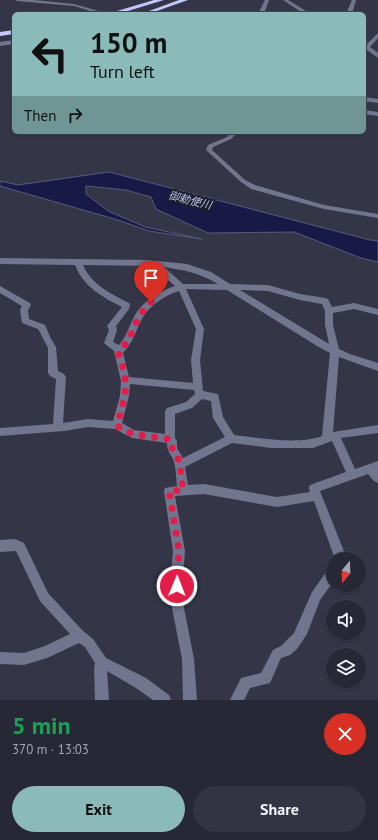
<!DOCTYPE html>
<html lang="en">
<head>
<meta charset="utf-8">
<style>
	:root { --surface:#272836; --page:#333442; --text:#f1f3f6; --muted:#a4a6ad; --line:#434451; --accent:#8bbbb9 }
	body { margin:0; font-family:"PT Sans","Noto Sans JP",sans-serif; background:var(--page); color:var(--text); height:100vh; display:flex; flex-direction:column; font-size:15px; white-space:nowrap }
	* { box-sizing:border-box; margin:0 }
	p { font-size:13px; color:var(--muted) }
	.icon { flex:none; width:22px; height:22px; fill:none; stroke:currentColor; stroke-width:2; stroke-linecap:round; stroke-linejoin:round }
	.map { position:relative; height:700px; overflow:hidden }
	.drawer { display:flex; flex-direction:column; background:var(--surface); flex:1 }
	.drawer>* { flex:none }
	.top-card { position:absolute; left:12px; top:12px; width:354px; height:122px; border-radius:6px; box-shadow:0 1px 3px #0004,0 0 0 1px var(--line); background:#8bbbb9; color:#111; overflow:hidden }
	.needle { width:26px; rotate:199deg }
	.buttons { position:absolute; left:326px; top:552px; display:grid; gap:8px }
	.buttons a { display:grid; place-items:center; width:40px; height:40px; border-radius:50%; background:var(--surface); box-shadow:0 1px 3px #0004,0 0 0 1px var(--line); font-size:20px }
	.pin { position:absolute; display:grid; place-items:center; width:34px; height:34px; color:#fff; margin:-41px -17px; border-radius:50% 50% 50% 0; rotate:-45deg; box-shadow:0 0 4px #0007 }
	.pin .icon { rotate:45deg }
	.me { position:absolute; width:44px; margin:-22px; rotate:1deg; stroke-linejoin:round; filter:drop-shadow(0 0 3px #0008) }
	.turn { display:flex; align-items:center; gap:14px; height:84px; padding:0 12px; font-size:18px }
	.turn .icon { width:52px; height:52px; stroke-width:2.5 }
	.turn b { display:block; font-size:28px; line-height:34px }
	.then { display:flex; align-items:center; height:38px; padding:0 12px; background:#0003; gap:8px; font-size:15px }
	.round { display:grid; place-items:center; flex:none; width:42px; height:42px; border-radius:21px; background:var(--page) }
	.summary { display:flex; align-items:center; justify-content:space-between; height:68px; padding:0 12px }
	h1 { font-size:24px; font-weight:800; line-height:30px; color:#1e9e55 }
	.button { display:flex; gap:8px; margin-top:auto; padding:8px 12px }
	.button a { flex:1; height:46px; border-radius:24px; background:var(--accent); color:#111; font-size:16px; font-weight:800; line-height:46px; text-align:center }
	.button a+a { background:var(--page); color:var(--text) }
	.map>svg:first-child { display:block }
</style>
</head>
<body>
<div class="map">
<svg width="378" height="700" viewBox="0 0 378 700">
	<rect width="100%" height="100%" fill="#343648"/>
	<path fill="#191947" stroke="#595a7d" d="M109,172L370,240L378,241V262L361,258L294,232L208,233L156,209L151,197L126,190L86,186V194L108,211L145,227L202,239L149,231L118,220L0,186V181L18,185Z"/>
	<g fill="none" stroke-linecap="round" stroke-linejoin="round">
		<g fill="#72758e" fill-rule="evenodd">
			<path d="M15,0H34L74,4L109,14H100L74,6L17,1Z"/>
			<path d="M265,0H269L264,14H258Z"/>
			<path d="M283,0H288L311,14H304Z"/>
			<path d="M352,0H356L352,14H346Z"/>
			<path d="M378,33V38L370,47L378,53V58L367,50L364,52V42L367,44Z"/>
			<path d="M14,40V44L0,46V42Z"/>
			<path d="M364,97L378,99V103L364,101Z"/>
			<path d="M364,110L378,112V116L364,114Z"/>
			<path d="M231,132H238L231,139L213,147L212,150L245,180L255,185L324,205L378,214V218L324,209L251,189L241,182L206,150L208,145L227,137Z"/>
			<path d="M0,258L148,260L187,264L211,272L230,284L268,285L300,294L325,298L328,299L332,307L354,303L378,309V315L354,309L333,313V325L339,349L350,354L378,363V371L339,357L333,432L378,425V433L341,438L355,469L378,461V483L374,481L368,474L320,491L347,559H335L314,501L277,507L204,494L175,496L185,551L183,575L184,608L194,659L197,700H183L182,659L172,608L171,575L173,551L164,491L165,488L177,486C176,477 176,467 173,459C170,453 167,451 167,443L132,438L115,429L88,427L64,431L0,436V428L53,424L56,379L50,376L48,373V348L38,329L22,323L20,310L22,306L0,293V286L30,303L31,305L28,310L29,319L45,325L51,339L56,347L58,371L64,374L66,377L63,423L88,419L113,421L120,396L121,381L114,351L104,343L109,330L107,326L122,307C102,297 83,286 75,265L0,264ZM83,265L153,266L149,267L148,269L149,271L159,272L175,286C160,291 143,301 135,315C129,326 127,336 119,345L113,342L117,330L116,326L129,309L130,305L129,303C111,294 91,284 83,265ZM164,267C184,270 200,273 218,284H183ZM186,289L227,290L317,346L330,353L322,436C299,445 259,438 234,435L223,417L218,394L203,391L200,360L204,329ZM240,290L268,291L300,300L322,304L325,311V325L329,344ZM179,291L196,329L191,360L193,383L129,377L123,353C135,340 135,331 143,317C150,305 166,295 179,291ZM130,384L194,390L195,394L186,402L167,408L165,411V434L134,430L122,423L129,396ZM202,399L211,401L213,418L225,437L183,458L177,448V441L175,438V414L192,408ZM332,441L346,472L310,485L309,488L310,492L277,497L204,484L188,485L185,467L232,443L271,448H313Z"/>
			<path d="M15,539L24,543L48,593L82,630L93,639L106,658L146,678L169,695L171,700H153L136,688L107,671L109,700H95L94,669L95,663L85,647L79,643L47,658L24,665L0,664V652L24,653L45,646L70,634L40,601L16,551L0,552V540Z"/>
			<path d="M333,566V582L320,600L307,634L297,649L290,655L281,658L270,683L250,688L244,700H230L241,678L261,673L273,650L281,646L294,633L312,592L329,568Z"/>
		</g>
		<g fill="#c3cafa" fill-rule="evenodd">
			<path d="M154,0H164L118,14H107Z"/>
			<path d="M179,0H188L154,12L149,11Z"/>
			<path d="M14,30V34L0,36V32Z"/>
		</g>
	</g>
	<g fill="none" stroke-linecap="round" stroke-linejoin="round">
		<path stroke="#e11d48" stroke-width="7" stroke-dasharray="0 12.6" d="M151,302L139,316L128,341L118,352C130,385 126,393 117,426L132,434L168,439L172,441V448L177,455L180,465L183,490L169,491L179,551L177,586"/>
	</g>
	<g text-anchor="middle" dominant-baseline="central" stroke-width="4" stroke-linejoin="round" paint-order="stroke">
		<g font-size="11" font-style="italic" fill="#bcc3f4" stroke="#1d1f27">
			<text transform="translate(190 200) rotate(14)">御勅使川</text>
		</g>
	</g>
</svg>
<div class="buttons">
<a><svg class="needle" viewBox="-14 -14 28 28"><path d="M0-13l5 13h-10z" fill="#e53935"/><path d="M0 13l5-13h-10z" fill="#a4a6ad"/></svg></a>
<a><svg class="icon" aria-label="sound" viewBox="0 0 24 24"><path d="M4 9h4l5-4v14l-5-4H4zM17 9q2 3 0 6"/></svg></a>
<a><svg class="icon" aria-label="layers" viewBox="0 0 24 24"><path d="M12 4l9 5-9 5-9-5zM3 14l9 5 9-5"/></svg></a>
</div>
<div class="pin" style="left:151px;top:302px;background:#d93025"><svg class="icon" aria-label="arrive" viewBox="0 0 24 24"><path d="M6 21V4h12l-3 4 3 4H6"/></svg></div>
<svg class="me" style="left:177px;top:586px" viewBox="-20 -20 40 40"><circle r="17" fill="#e11d48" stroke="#fff" stroke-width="3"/><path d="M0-11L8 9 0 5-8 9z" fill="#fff"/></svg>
<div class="top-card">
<div class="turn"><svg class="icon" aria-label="left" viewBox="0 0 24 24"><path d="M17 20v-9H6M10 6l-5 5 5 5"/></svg><div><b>150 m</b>Turn left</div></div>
<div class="then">Then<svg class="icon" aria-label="right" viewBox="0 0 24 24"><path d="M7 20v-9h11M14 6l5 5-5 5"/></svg></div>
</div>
</div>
<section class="drawer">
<div class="summary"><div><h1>5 min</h1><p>370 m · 13:03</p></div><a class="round" style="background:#d93025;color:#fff"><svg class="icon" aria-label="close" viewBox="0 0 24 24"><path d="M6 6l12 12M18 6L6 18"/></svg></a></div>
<div class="button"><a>Exit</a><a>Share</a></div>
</section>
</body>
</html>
